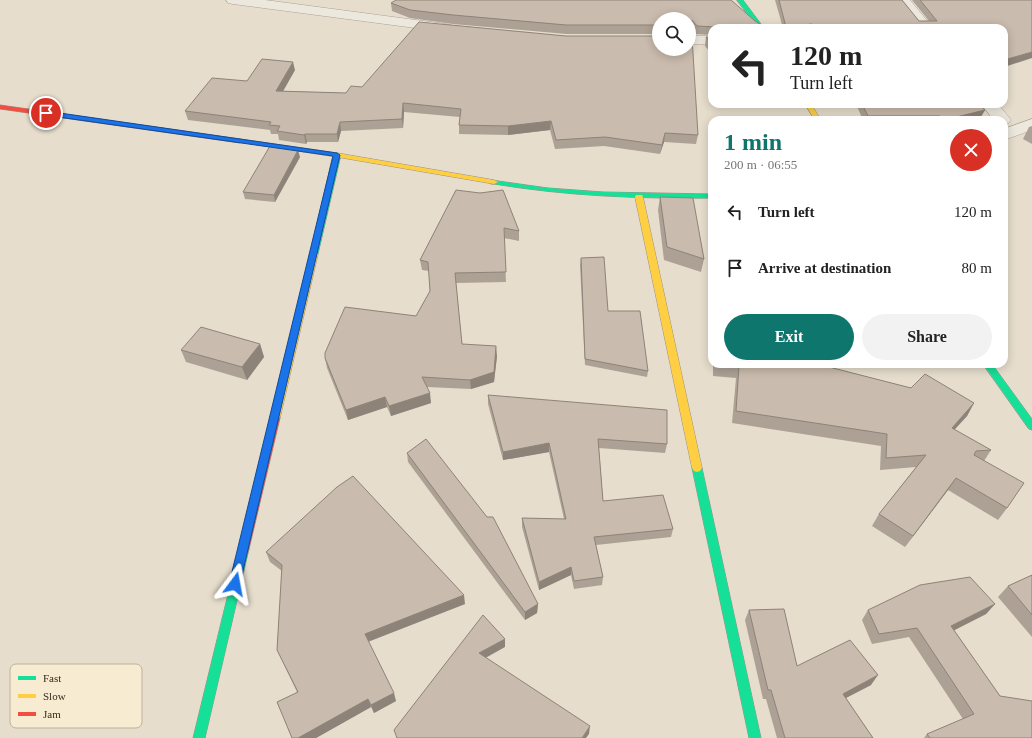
<!DOCTYPE html>
<html lang="en">
<head>
<meta charset="utf-8">
<style>
	:root { --surface:#fff; --page:#f2f2f2; --text:#222; --muted:#767676; --accent:#0f766e }
	body { margin:0; font-family:Georgia,serif; background:var(--page); color:var(--text); height:100vh; display:flex; flex-direction:column; font-size:15px; white-space:nowrap }
	* { box-sizing:border-box; margin:0 }
	p { font-size:13px; color:var(--muted) }
	.icon { flex:none; width:22px; height:22px; fill:none; stroke:currentColor; stroke-width:2; stroke-linecap:round; stroke-linejoin:round }
	.map { position:relative; flex:1; overflow:hidden }
	.side { position:absolute; left:708px; top:116px; width:300px; height:252px; display:flex; flex-direction:column; background:var(--surface); border-radius:12px; box-shadow:0 2px 10px #0003 }
	.side>* { flex:none }
	.top-card { position:absolute; left:708px; top:24px; width:300px; height:84px; border-radius:12px; box-shadow:0 2px 10px #0003; background:#fff; color:var(--text); overflow:hidden }
	.fabs { position:absolute; left:652px; top:12px; display:grid; gap:8px }
	.fabs a { display:grid; place-items:center; width:44px; height:44px; border-radius:50%; background:var(--surface); box-shadow:0 2px 10px #0003; font-size:20px }
	.pin { position:absolute; display:grid; place-items:center; width:34px; height:34px; color:#fff; margin:-17px; border:2px solid #fff; border-radius:50%; box-shadow:0 1px 4px #0007 }
	.me { position:absolute; width:44px; margin:-22px; rotate:13deg; stroke-linejoin:round; filter:drop-shadow(0 0 3px #0008) }
	.turn { display:flex; align-items:center; gap:14px; height:84px; padding:0 16px; font-size:18px }
	.turn .icon { width:52px; height:52px; stroke-width:2.5 }
	.turn b { display:block; font-size:28px; line-height:34px }
	.round { display:grid; place-items:center; flex:none; width:42px; height:42px; border-radius:21px; background:var(--page) }
	.headline { display:flex; align-items:center; justify-content:space-between; height:68px; padding:0 16px }
	h1 { font-size:24px; font-weight:800; line-height:30px; color:var(--accent) }
	.cta { display:flex; gap:8px; margin-top:auto; padding:8px 16px }
	.cta a { flex:1; height:46px; border-radius:24px; background:var(--accent); color:#fff; font-size:16px; font-weight:800; line-height:46px; text-align:center }
	.cta a+a { background:var(--page); color:var(--text) }
	ul { padding:0; list-style:none }
	li { display:flex; align-items:center; gap:12px; height:56px; padding:0 16px }
	li div { flex:1 }
	li b { display:block; font-size:15px }
	li em { font-style:normal }
	.map>svg:first-child { display:block }
</style>
</head>
<body>
<div class="map">
<svg width="1032" height="738" viewBox="0 0 1032 738">
	<rect width="100%" height="100%" fill="#e6ddcc"/>
	<g fill="none" stroke-linecap="round" stroke-linejoin="round">
		<g stroke="#aba296" stroke-width="1">
			<g id="street">
				<path d="M226,0H265L446,24L451,25L453,28L451,31L446,32L233,4L228,3Z"/>
				<path d="M896,0H910L933,28H918Z"/>
				<rect x="689" y="36" width="23" height="8"/>
				<path d="M981,104H998L1011,120L1009,123L1004,125V120H994Z"/>
				<path d="M1032,119V130L1004,140V129Z"/>
			</g>
		</g>
		<g stroke="#9a9185" stroke-width="1">
			<g id="fast">
				<path d="M737,0H743L764,28H758Z"/>
				<path d="M337,153L341,155L318,254L314,257L310,254L333,155Z"/>
				<path d="M491,180L548,188L603,192L712,194V198C639,199 566,196 494,184H491Z"/>
				<path d="M983,364H992L1032,419V430L1029,429Z"/>
				<path d="M697,464L700,465L702,468L761,738H749L692,468L694,465Z"/>
				<path d="M244,544L248,546L249,549L205,738H193L239,549L240,546Z"/>
			</g>
		</g>
		<g stroke="#9a9185" stroke-width="1">
			<g id="slow">
				<path d="M805,104H811L821,120H815Z"/>
				<path d="M240,139L337,153L494,180L498,182L494,184L337,157L238,142V140Z"/>
				<path d="M636,195H642L643,197L702,468L700,471L697,472L694,471L692,468L635,197Z"/>
				<path d="M314,251L318,254L280,418L278,421H272L270,418L310,254Z"/>
			</g>
		</g>
		<g stroke="#9a9185" stroke-width="1">
			<g id="jam">
				<path d="M0,105L240,139L243,141L240,143L0,109Z"/>
				<path d="M275,414L278,415L280,418L249,549L248,552L244,554L240,552L239,549L270,418L272,415Z"/>
			</g>
		</g>
		<use href="#street" fill="#ede8de" fill-rule="evenodd"/>
		<use href="#fast" fill="#16e098" fill-rule="evenodd"/>
		<use href="#slow" fill="#ffcf43" fill-rule="evenodd"/>
		<use href="#jam" fill="#f24e42" fill-rule="evenodd"/>
	</g>
	<g fill="#ada195">
		<path d="M775,0H902L919,21H929L912,0H1032L1004,28H783Z"/>
		<path d="M391,3L755,21L766,28H712V35L696,34L691,29V34L659,19V34H566L453,24L410,18L392,11Z"/>
		<path d="M706,37H712V54L705,46Z"/>
		<path d="M295,70L283,91L346,93L698,135L696,144L664,142L660,154L604,146L555,149L550,130L508,135L459,134V125L460,117L404,112L403,128L341,131L338,142H307L306,144L279,140L278,134H271L270,130L188,120L185,111Z"/>
		<path d="M856,104H978L981,117L971,120H863Z"/>
		<path d="M1032,126V144L1023,139L1029,127Z"/>
		<path d="M300,157L275,202L245,199L243,192Z"/>
		<path d="M456,190L519,231V241L504,238L506,282L456,283L462,344L497,356L494,382L471,389L427,387L431,403L391,416L387,407L348,420L327,368L325,358L416,316L430,291L429,271L422,270L420,260Z"/>
		<path d="M660,197L704,259L701,272L664,260L658,210Z"/>
		<path d="M581,258L608,311L648,371L647,377L585,365L580,265Z"/>
		<path d="M260,344L264,357L247,380L186,362L181,350Z"/>
		<path d="M713,364H829V367L911,388L974,403L967,416L954,430L991,450L984,461L1007,508L998,520L948,490L905,547L872,526L879,514L916,467L880,470L881,446L732,423L736,378L713,376Z"/>
		<path d="M488,395L667,444L665,453L599,448L603,501L673,529L671,537L596,545L603,577L602,585L574,589L571,575L539,590L522,527V518L564,519L549,452L503,460L488,404Z"/>
		<path d="M407,453L487,517L538,604L537,613L525,620L408,462Z"/>
		<path d="M266,552L465,604L368,642L396,701L374,713L371,707L316,738H292L297,692L277,650L282,571L270,562Z"/>
		<path d="M1032,575V637L998,597L1008,586Z"/>
		<path d="M995,604L986,614L954,630L1000,696L1032,738H924L927,734L963,719L909,637L872,644L862,620L868,610Z"/>
		<path d="M749,610L797,666L871,685L846,698L873,738H777L766,699H763L745,620Z"/>
	</g>
	<g fill="#8d8379">
		<path d="M812,24L811,28H786V27Z"/>
		<path d="M692,26L691,34L689,35V28Z"/>
		<path d="M1032,52V58L1004,67V60Z"/>
		<path d="M293,62L295,70L278,100L276,91Z"/>
		<path d="M403,103L404,112L403,128L402,119Z"/>
		<path d="M985,110L981,117L971,120H944Z"/>
		<path d="M551,121L550,130L508,135V126Z"/>
		<path d="M340,122L341,131L338,142L337,134Z"/>
		<path d="M665,133L664,142L660,154L662,145Z"/>
		<path d="M305,134L307,142L306,144L304,135Z"/>
		<path d="M298,150L300,157L275,202L274,195Z"/>
		<path d="M260,344L264,357L247,380L242,367Z"/>
		<path d="M496,346L497,356L494,382L471,389L470,380Z"/>
		<path d="M430,393L431,403L391,416L389,406Z"/>
		<path d="M385,397L387,407L348,420L346,410Z"/>
		<path d="M974,403L967,416L945,440L952,428Z"/>
		<path d="M549,443V452L503,460V452Z"/>
		<path d="M956,478L948,490L905,547L913,536Z"/>
		<path d="M571,567V575L539,590V582Z"/>
		<path d="M464,595L465,604L367,642L365,634Z"/>
		<path d="M538,604L537,613L525,620V612Z"/>
		<path d="M995,604L986,614L943,636L951,626Z"/>
		<path d="M505,639V647L480,661L479,653Z"/>
		<path d="M878,675L871,685L836,703L843,694Z"/>
		<path d="M394,693L396,701L374,713L371,705Z"/>
		<path d="M368,699L371,707L316,738H298Z"/>
		<path d="M590,726L589,734L586,738H582Z"/>
	</g>
	<g fill="#c9bbad" stroke="#8d8379">
		<path d="M396,0H731L755,21L766,28H715V27L697,26L692,20V26L689,28V19H659V25H566L453,15L410,10L391,3Z"/>
		<path d="M779,0H902L919,21H937L920,0H1032V52L1004,60V28H815L812,24L786,27Z"/>
		<path d="M419,22L566,36H659V49H689V36L692,37L698,135L665,133L662,145L605,137L556,140L551,121L508,126L459,125L461,109L403,103L402,119L340,122L337,134H305L304,135L277,131L280,126L269,125L271,122L185,111L212,78L247,81L262,59L293,62L276,91L346,93L351,86L362,87Z"/>
		<path d="M706,37H712V44Z"/>
		<path d="M862,104H978L985,110L944,120L940,116H868Z"/>
		<path d="M270,146L298,150L274,195L243,192Z"/>
		<path d="M456,190L480,193L503,190L519,231L504,228L506,272L455,273L462,344L496,346L494,372L470,380L422,377L430,393L389,406L385,397L346,410L325,358V353L345,307L416,316L430,291L428,262L420,260Z"/>
		<path d="M660,197L693,198L704,259L667,247Z"/>
		<path d="M604,257L608,311H640L648,371L585,359L581,258Z"/>
		<path d="M201,327L260,344L242,367L181,350Z"/>
		<path d="M721,364H829V367L911,388L925,374L974,403L952,428L991,450L976,451L974,455L1024,483L1007,508L956,478L913,536L879,514L926,455L886,458L887,434L736,411L739,366Z"/>
		<path d="M488,395L667,410V444L598,439L603,501L663,495L673,529L594,537L603,577L574,581L571,567L539,582L522,518L566,519L549,443L503,452Z"/>
		<path d="M426,439L487,517H493L538,604L525,612L407,453Z"/>
		<path d="M353,476L464,595L365,634L394,693L371,705L368,699L298,738H292L277,702L298,692L277,650L282,565L266,552L337,487Z"/>
		<path d="M1032,575V615L1008,586Z"/>
		<path d="M970,577L995,604L951,626L1000,696L1032,701V738H930L927,734L974,714L917,628L879,634L868,610L920,585Z"/>
		<path d="M784,609L797,666L850,640L878,675L843,694L873,738H785L771,690H768L749,610Z"/>
		<path d="M483,615L505,639L479,653L590,726L582,738H397L394,730Z"/>
	</g>
	<path fill="#1a73e8" stroke="#114b97" d="M46,111L337,153L340,155L239,588L235,590L231,588L229,584L333,156L44,115V112Z"/>
	<rect x="10" y="664" width="132" height="64" rx="6" fill="#f7ebd1" stroke="#beb19b" stroke-width="1"/>
	<rect x="18" y="676" width="18" height="4" fill="#16e098"/>
	<rect x="18" y="694" width="18" height="4" fill="#ffcf43"/>
	<rect x="18" y="712" width="18" height="4" fill="#f24e42"/>
	<g font-size="11" fill="#3a2a1d">
		<text x="43" y="682">Fast</text>
		<text x="43" y="700">Slow</text>
		<text x="43" y="718">Jam</text>
	</g>
</svg>
<div class="fabs">
<a><svg class="icon" aria-label="search" viewBox="0 0 24 24"><circle cx="10" cy="10" r="6"/><path d="M15 15l6 6"/></svg></a>
</div>
<div class="pin" style="left:46px;top:113px;background:#d93025"><svg class="icon" aria-label="arrive" viewBox="0 0 24 24"><path d="M6 21V4h12l-3 4 3 4H6"/></svg></div>
<svg class="me" style="left:235px;top:584px" viewBox="-20 -20 40 40"><path d="M0-17L14 15 0 8-14 15z" fill="#1a73e8" stroke="#fff" stroke-width="4"/></svg>
<div class="top-card">
<div class="turn"><svg class="icon" aria-label="left" viewBox="0 0 24 24"><path d="M17 20v-9H6M10 6l-5 5 5 5"/></svg><div><b>120 m</b>Turn left</div></div>
</div>
<section class="side">
<div class="headline"><div><h1>1 min</h1><p>200 m · 06:55</p></div><a class="round" style="background:#d93025;color:#fff"><svg class="icon" aria-label="close" viewBox="0 0 24 24"><path d="M6 6l12 12M18 6L6 18"/></svg></a></div>
<ul>
<li><svg class="icon" aria-label="left" viewBox="0 0 24 24"><path d="M17 20v-9H6M10 6l-5 5 5 5"/></svg><div><b>Turn left</b></div><em>120 m</em></li>
<li><svg class="icon" aria-label="arrive" viewBox="0 0 24 24"><path d="M6 21V4h12l-3 4 3 4H6"/></svg><div><b>Arrive at destination</b></div><em>80 m</em></li>
</ul>
<div class="cta"><a>Exit</a><a>Share</a></div>
</section>
</div>
</body>
</html>
